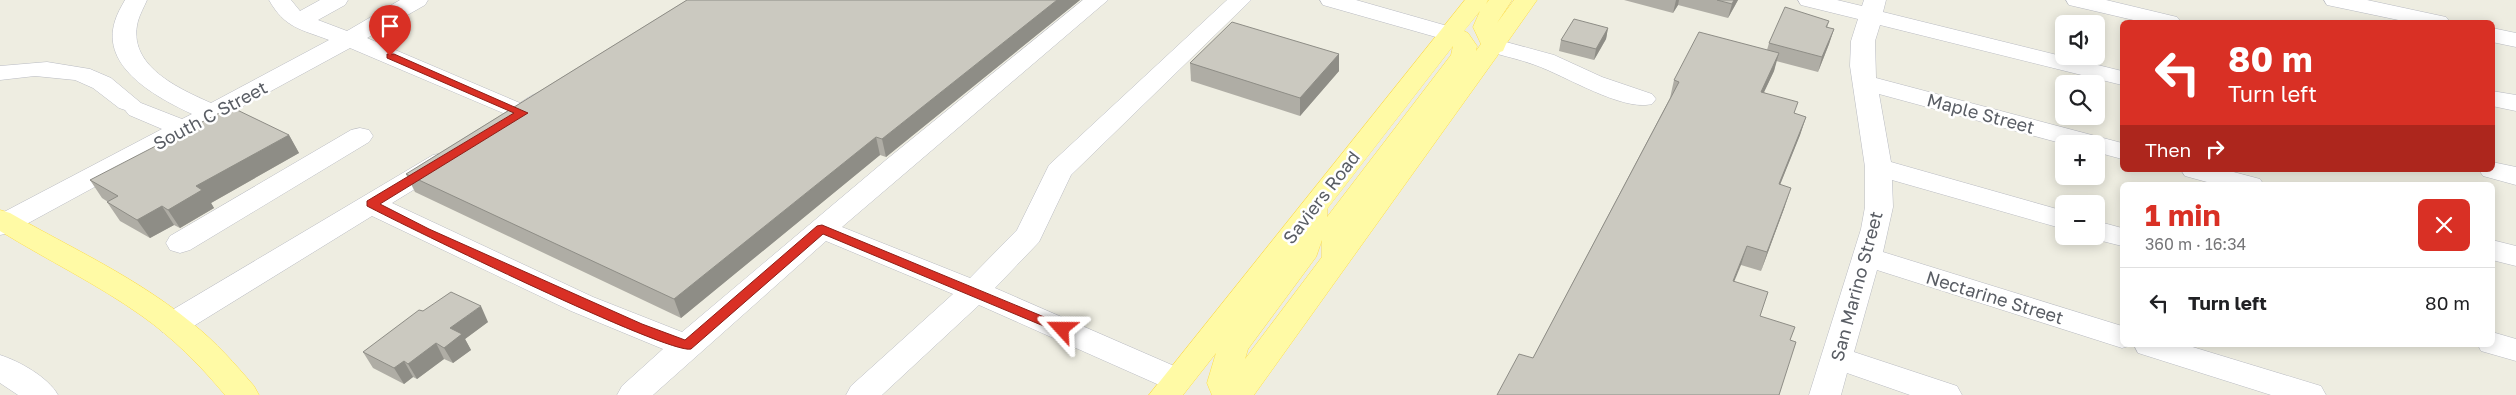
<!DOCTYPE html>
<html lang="en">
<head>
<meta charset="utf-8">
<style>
	:root { --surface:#fff; --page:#f2f2f2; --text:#202124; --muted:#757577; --line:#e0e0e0; --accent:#d93025 }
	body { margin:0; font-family:"Golos Text",sans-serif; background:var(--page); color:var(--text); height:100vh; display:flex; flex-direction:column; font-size:19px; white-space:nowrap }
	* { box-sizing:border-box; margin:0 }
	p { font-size:16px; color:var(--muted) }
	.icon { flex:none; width:28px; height:28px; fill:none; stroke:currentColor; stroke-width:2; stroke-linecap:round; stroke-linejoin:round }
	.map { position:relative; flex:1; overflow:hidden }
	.panel { position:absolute; left:2120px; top:182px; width:375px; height:165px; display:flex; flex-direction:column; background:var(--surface); border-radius:8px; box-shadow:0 2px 12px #0003 }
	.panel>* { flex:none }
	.banner { position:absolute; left:2120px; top:20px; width:375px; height:152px; border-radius:8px; box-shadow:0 2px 12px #0003; background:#d93025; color:#fff; overflow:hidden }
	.fabs { position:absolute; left:2055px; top:15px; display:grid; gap:10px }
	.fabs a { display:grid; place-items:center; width:50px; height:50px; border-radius:8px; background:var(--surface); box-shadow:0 2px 12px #0003; font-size:25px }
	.pin { position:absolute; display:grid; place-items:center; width:42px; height:42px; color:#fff; margin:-51px -21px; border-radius:50% 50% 50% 0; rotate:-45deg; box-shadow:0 0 5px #0007 }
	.pin .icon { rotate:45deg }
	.me { position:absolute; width:55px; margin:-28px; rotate:294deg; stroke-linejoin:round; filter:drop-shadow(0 0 4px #0008) }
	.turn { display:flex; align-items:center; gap:18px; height:105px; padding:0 25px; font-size:22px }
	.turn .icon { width:65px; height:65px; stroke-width:2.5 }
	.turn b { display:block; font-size:35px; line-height:42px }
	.then { display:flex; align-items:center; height:48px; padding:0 25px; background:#0003; gap:10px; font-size:19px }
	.round { display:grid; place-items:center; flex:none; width:52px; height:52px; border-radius:8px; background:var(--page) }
	.head { display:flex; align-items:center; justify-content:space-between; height:85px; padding:0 25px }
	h1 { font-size:30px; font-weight:700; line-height:38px; color:var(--accent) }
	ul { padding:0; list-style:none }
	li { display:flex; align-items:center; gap:15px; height:70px; padding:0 25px; border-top:1px solid var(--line) }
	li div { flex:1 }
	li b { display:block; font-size:19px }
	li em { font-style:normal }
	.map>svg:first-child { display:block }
</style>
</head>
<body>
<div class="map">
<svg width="2516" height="395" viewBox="0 0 2516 395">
	<rect width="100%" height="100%" fill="#eeede1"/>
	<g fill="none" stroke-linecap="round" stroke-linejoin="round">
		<g stroke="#b9bbc2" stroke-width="1">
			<g id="minor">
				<path d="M125,0H147C144,7 140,14 138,21C126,66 180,89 211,103L329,40C300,29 285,28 269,0H291L300,11L320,0H348L345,5L318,20L347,31L400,0H428L425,5L367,38L520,103C532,95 540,89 554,93L558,98C550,109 535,118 522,121L350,48L10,233L0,235V214L162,129L129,115L125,110L119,108L93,88L75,80L35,76L0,80V66L47,62L90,69L111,78L141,103L182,119L192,114C158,98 100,68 115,21C117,14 121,7 125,0Z"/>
				<path d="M1083,0H1108L842,227L970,278L1017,230L1049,165L1227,0H1251L1071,175L1039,242L995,288L1188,372L1193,380L1188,388L1177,392L1166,388L979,305L882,395H846L851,386L953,294L826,241L653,395H617L622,386L663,349L571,311L372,216L184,332L173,335L162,332L158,324L162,316L433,155L442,153L451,155L455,161L451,167L392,203L593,297L682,332L886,160Z"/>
				<path d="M1320,0H1356L1458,29L1462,34L1458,39L1450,41L1323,5Z"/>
				<path d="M1798,0H1837L1862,6L1864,0H1886L1883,12L2122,71V85L1880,25L1875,41L1876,78L2122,143V159L2096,152V144H2064L1879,94L1891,162L2064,211V229L1892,180L1893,207L1883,252L2122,326V345H2132L2122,348L1877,270L1854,352L1957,386L1962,395H1910L1847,373L1841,395H1809L1861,229L1865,207V167L1850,66L1851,41L1858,19L1801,5Z"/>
				<path d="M2066,0H2106L2177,17L2181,22H2142L2069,5Z"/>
				<path d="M2324,0H2367L2446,17L2450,22H2408L2327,5Z"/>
				<path d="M2492,28L2516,33V47L2492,42Z"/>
				<path d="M1495,39L1554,55L1602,77L1652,94L1656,99L1652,104C1623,112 1564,75 1535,65C1519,59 1503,56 1487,51L1483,46L1487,41Z"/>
				<path d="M2492,91L2516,95V111L2492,106Z"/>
				<path d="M360,128L369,130L373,136L369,142L190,250L180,253L170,250L166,243L170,236L351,130Z"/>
				<path d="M2492,162L2516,167V185L2483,176L2479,170H2492Z"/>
				<path d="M2181,170H2226L2260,179L2264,185H2218L2185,176Z"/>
				<path d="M2096,221L2122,228V246L2086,237L2096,236Z"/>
				<path d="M2492,240L2516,246V266L2492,260Z"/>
				<path d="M2492,332L2516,339V361L2481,351L2478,345H2492Z"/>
				<path d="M2134,345H2186L2321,386L2326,395H2271L2138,353Z"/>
				<path d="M0,355C19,361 48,377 58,395H18L0,383Z"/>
			</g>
		</g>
		<g stroke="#ffde49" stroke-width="1">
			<g id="major">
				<path d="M1465,0H1488L1486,4L1489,0H1512L1497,23L1514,0H1537L1506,44L1503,51L1500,52L1254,395H1212L1207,383L1216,353L1183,395H1149ZM1480,11L1473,27L1481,44L1476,51L1477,46L1468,33L1464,31ZM1453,46L1451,55L1327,217V209ZM1322,240V257L1245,359L1248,349L1316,257Z"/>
				<path d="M0,210L10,213C71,248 138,278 193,324C216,342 235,364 254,386L259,395H225C200,365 173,338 142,316C97,284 47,260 0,231Z"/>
			</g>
		</g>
		<use href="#minor" fill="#fff" fill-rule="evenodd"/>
		<use href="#major" fill="#fffaa5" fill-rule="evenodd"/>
	</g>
	<g fill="#afada5">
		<path d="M687,0H1080L886,157L880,155L681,318L415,192L406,174Z"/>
		<path d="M1624,0H1738L1728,18L1678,5L1673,13Z"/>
		<path d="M1829,21L1827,28L1834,29L1829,44L1818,72L1776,61L1774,71L1764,92L1795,114L1806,117L1800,135L1780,185L1785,206L1761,271L1741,265L1497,395L1533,358L1670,98L1674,80L1767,50L1769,43Z"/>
		<path d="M1608,28L1606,39L1594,60L1559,51L1561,40Z"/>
		<path d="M1339,54V71L1300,116L1191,81L1190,63Z"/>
		<path d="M289,135L299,153L211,203L214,208L180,228L174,225L150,238L120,221L107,202H108L102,198L90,180Z"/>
		<path d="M423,311L488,322L465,339L471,350L453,363L444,359L417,379L413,377L404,384L373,368L363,352Z"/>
	</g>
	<g fill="#8e8d86">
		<path d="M1057,0H1080L886,157L882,139Z"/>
		<path d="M1676,0H1679L1678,5L1673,13Z"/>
		<path d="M1734,0H1738L1728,18L1732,4Z"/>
		<path d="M1608,28L1606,39L1594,60L1596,49Z"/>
		<path d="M1834,29L1829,44L1818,72L1822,57Z"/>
		<path d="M1779,53L1774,71L1756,109L1761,92Z"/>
		<path d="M1339,54V71L1300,116V98Z"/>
		<path d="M1806,117L1800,135L1773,202L1779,184Z"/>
		<path d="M289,135L299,153L211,203L214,208L180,228L168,210L196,186Z"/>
		<path d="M876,137L880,155L681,318L674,299Z"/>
		<path d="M1791,188L1785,206L1761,271L1767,252Z"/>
		<path d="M162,206L174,225L150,238L137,220Z"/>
		<path d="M1747,246L1741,265L1727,299L1733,281Z"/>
		<path d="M481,306L488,322L465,339L471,350L453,363L444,348L450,328Z"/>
		<path d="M436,343L444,359L417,379L408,364Z"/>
		<path d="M404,361L413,377L404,384L394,368Z"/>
	</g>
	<g fill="#cbc9c0" stroke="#8e8d86">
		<path d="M687,0H1057L882,139L876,137L674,299L406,174Z"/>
		<path d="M1717,0H1734L1732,4Z"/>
		<path d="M1785,7L1829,21L1826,27L1834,29L1822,57L1769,43Z"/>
		<path d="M1574,19L1608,28L1596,49L1561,40Z"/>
		<path d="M1232,22L1339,54L1300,98L1190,63Z"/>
		<path d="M1699,32L1779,53L1761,92L1798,102L1794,113L1806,117L1779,184L1791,188L1767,252L1747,246L1733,281L1768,292L1760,316L1795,327L1790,340L1796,342L1779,395H1497L1519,354L1533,358L1679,82L1674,80Z"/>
		<path d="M231,107L289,135L196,186L202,190L168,210L162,206L137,220L107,202L118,196L90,180Z"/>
		<path d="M451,292L481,306L450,328L462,334L444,348L436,343L408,364L404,361L394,368L363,352L419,310L423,311Z"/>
	</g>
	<path fill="#d93025" stroke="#8d1f18" d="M387,54H394L528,113L380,204L429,229L642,324L685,340L817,226L822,225L1066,326L1068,329L1062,334L1058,332L823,234L691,349C669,355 405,226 367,206V201L514,113L387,58Z"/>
	<g text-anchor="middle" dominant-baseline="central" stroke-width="5" stroke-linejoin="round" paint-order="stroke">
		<g font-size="18" fill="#595d64" stroke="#fff">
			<text transform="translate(1981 113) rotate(15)">Maple Street</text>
			<text transform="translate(210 115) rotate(-28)">South C Street</text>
			<text transform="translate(1321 197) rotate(-52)">Saviers Road</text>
			<text transform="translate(1856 286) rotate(-75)">San Marino Street</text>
			<text transform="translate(1995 297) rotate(17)">Nectarine Street</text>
		</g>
	</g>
</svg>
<div class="fabs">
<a><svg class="icon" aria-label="sound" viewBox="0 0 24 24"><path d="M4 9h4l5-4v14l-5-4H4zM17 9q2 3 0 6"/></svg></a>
<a><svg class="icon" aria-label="search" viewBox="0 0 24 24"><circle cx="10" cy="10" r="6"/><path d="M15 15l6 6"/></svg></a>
<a>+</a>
<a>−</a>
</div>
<div class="pin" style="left:390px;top:56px;background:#d93025"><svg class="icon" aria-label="arrive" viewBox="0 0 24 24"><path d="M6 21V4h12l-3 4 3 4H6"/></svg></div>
<svg class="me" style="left:1062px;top:329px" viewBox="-20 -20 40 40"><path d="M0-17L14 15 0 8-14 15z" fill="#d93025" stroke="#fff" stroke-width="4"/></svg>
<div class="banner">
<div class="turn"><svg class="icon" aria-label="left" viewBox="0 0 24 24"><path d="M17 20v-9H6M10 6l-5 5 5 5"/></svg><div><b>80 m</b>Turn left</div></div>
<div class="then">Then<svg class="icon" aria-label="right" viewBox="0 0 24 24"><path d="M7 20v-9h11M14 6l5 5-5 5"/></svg></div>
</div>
<section class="panel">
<div class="head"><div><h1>1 min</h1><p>360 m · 16:34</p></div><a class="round" style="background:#d93025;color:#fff"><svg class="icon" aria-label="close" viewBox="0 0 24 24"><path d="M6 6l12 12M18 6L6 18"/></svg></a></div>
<ul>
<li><svg class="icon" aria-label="left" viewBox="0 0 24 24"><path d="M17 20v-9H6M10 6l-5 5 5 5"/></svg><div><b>Turn left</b></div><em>80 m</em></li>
</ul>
</section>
</div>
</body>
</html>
